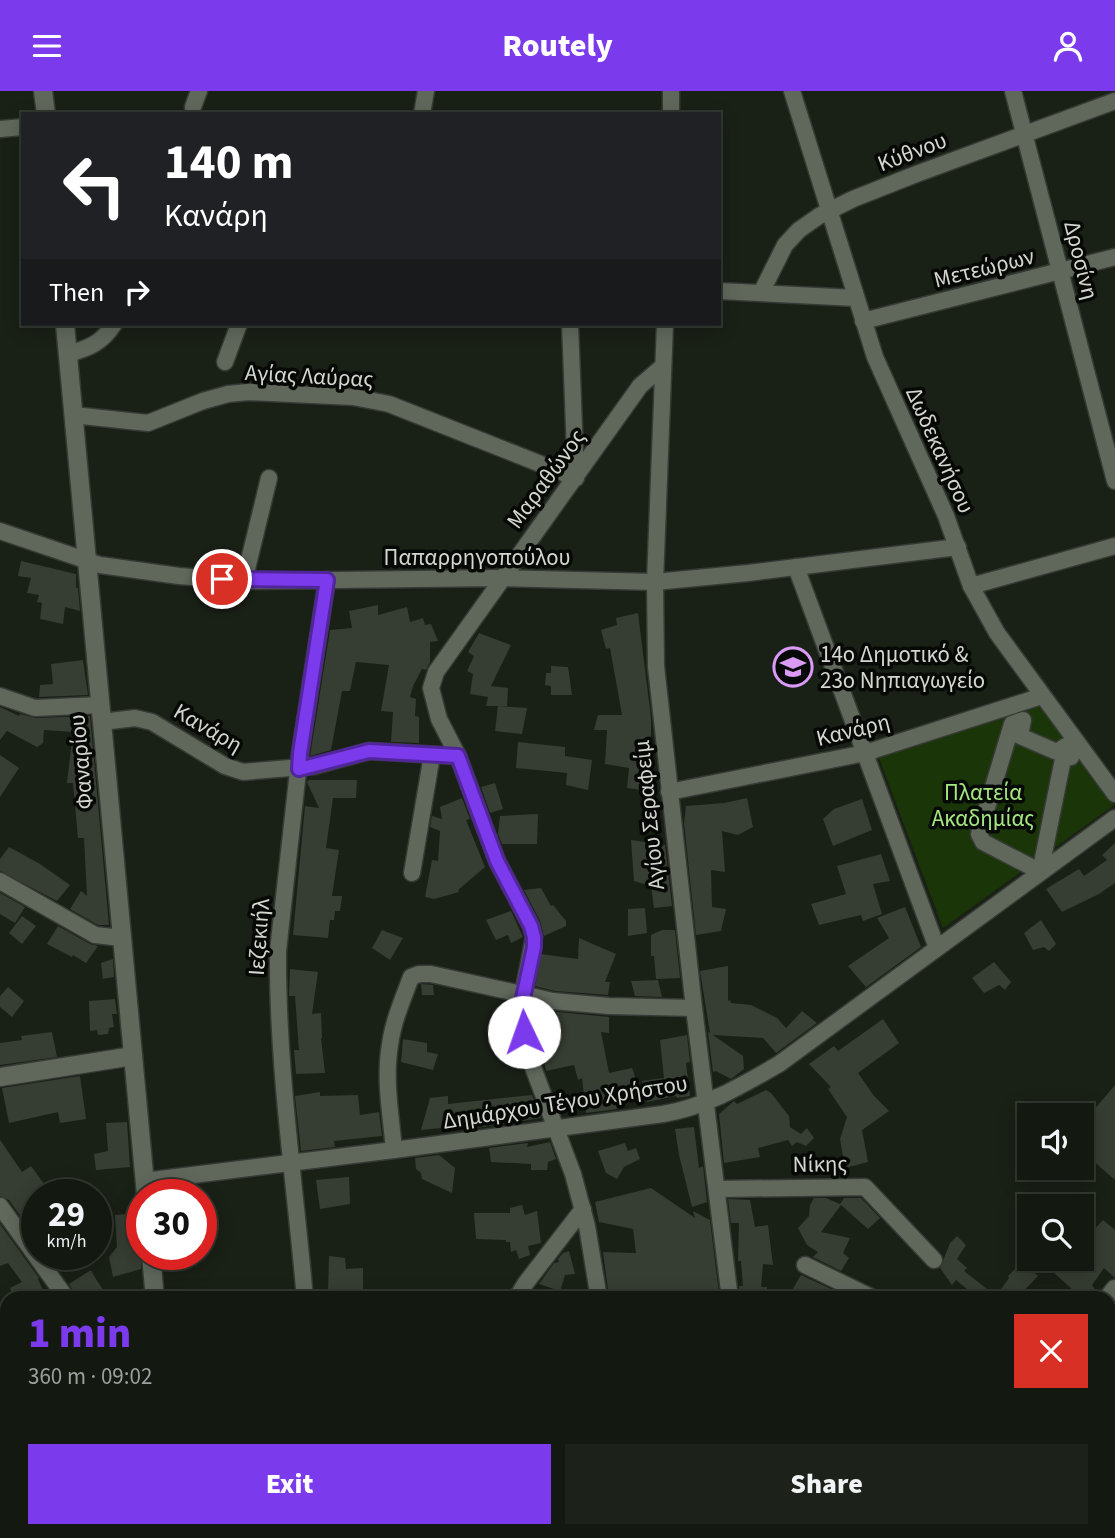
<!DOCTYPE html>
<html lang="en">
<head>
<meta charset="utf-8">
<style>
	:root { --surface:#131810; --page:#1c2119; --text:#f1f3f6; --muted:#9da09f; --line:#323730; --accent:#7c3aed }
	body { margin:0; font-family:"Source Sans 3",sans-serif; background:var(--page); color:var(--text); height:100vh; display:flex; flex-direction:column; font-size:26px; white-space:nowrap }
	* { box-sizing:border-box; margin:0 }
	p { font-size:23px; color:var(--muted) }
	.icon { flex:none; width:38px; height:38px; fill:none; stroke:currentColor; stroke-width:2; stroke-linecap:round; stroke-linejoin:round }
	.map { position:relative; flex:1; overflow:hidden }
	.drawer { position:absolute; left:0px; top:1200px; width:1116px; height:247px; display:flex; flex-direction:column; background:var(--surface); border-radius:21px 21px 0 0; box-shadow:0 4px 18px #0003,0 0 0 2px var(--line) }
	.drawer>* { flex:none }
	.top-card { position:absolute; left:21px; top:21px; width:700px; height:214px; border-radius:0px; box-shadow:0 4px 18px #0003,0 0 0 2px var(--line); background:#202124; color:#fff; overflow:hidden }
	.buttons { position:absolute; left:1017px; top:1012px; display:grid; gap:14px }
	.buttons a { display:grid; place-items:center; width:77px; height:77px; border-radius:0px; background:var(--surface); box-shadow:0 4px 18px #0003,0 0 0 2px var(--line); font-size:35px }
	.speed { position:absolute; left:21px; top:1088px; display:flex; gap:14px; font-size:35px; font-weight:700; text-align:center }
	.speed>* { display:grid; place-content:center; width:91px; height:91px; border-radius:50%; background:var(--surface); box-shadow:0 4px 18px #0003,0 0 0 2px var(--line); line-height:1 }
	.speed small { font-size:18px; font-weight:400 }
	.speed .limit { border:10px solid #d22; background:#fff; color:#111 }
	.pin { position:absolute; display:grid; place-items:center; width:60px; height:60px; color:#fff; margin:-30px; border:4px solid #fff; border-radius:50%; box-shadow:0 2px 7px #0007 }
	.me { position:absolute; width:77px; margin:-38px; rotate:357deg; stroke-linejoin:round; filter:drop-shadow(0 0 5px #0008) }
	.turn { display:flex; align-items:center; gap:24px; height:147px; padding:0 28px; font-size:32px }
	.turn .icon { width:91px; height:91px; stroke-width:2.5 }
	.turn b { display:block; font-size:49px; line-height:60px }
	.then { display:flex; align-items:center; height:66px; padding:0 28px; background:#0003; gap:14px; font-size:26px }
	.round { display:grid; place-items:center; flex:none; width:74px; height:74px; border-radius:0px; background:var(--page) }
	.overview { display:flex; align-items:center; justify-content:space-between; height:119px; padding:0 28px }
	h1 { font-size:42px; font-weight:800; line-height:52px; color:var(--accent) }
	.action { display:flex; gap:14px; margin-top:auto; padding:14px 28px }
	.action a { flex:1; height:80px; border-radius:0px; background:var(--accent); color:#fff; font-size:28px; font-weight:800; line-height:80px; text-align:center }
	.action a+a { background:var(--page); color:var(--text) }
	header { display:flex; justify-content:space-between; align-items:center; height:91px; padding:0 28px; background:var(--accent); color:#fff; font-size:32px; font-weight:800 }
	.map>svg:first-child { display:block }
</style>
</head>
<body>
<header><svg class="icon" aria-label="menu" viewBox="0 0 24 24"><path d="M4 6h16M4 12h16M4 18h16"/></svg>Routely<svg class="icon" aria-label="person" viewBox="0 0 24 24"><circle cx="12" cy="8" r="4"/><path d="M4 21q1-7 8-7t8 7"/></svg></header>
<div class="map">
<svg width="1115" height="1447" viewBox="0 0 1115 1447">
	<rect width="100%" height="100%" fill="#192016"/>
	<path fill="#1a3507" d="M1040,615L1114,714L943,837L879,667Z"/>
	<g fill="#363d32">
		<path d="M21,470L76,483V497H78L80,520L65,516L63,533L40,528L42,512L37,511L39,504L27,502L31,487L18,485Z"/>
		<path d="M378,514V524L407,516L410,531L423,527L425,534L431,533L438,550L430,551V571L426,579L422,578L413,595L410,606L416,608L415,625L419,626V652L391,651L393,621L381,620L389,574L356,571L350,600H342L331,659L310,665L330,539L352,537L349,520Z"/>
		<path d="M638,522L651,627V651H648L652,681L651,700L627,697L629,677L605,673L607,639H594L598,624H622L610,557L606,558L601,539L617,534L616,527Z"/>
		<path d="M479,542L511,554L491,595L508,597L507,615H486L488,606L470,603L473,583L467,580L474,565L468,561Z"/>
		<path d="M83,569L88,604L39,606L40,594L53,593L51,573Z"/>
		<path d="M551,575L568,576L572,604H551V595L545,594L546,582H551Z"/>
		<path d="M498,615L527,617L522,643L495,640Z"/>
		<path d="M0,616L19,625L20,623L35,627L90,625L109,834H98L70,818L81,800L87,805L84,747H78L73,692H67L73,641L44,639L43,652L37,656L7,640L0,649Z"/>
		<path d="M518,651L565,656V665L592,669L588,699L566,694L567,682L516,677Z"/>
		<path d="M0,664L19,677L0,706Z"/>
		<path d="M309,689H357L356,707H333L326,757L339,759L332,805H342L340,820H335L334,829H330L328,847L293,844L305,715L319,717L307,691Z"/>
		<path d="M495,692L503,718L490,722L481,696Z"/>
		<path d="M462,707L470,728L466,729L485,776L458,799L459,801L434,808L425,806L432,769L438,770L440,740L430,736L432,725L442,728L440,716Z"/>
		<path d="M747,707L753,736L738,744L722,740L725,781L711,779L712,816L726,818L721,840L696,844L684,732L686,715L724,712Z"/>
		<path d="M862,708L872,739L833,755L823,728L834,718Z"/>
		<path d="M538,723L537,753H502L498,743L500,725Z"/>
		<path d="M631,749L665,754L672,815L654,817L651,795L634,790Z"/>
		<path d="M1115,752V792L1099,803L1062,821L1046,798L1079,778L1084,785L1107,769L1102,764Z"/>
		<path d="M9,756L40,773L70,794L57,810L0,780V768Z"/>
		<path d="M881,763L890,790L873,793L882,823L863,830L861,824L819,834L811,813L846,803L837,775Z"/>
		<path d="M541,797L551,815L553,814L566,830V835L544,845L540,830L524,799Z"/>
		<path d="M0,802L25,816L15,832L0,823Z"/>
		<path d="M905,816L921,856L866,896L848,875L889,847L877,827Z"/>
		<path d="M645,817L647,842L628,845V818Z"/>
		<path d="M511,820L523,846L511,852L508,844L496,849L486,829Z"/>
		<path d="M22,825L36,835L22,853L9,842Z"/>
		<path d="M1041,829L1056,853L1049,860L1044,856L1033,859L1024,842Z"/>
		<path d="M58,835L90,853L98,855L86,872L73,864L72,866L47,853Z"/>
		<path d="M382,839L403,847L390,869L372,857Z"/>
		<path d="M662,839H675L680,887L656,888L654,865H651V844Z"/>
		<path d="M579,847L616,863L605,891H610L608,904L555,900L535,895L541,863L578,868Z"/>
		<path d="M113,868L114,886L103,888L101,872Z"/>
		<path d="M994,871L1011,891L1005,899L999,894L984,902L972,887Z"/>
		<path d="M728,875V910L730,909L731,912L751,914L777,927L786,937L802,920L817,932L776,962L763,947L713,944L743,965L744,978L731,988L716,980L713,981L708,941L710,942L700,880Z"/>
		<path d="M290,878L318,881L312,923L321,922L322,947H321L325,982L296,983L294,959H299L295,905H289Z"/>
		<path d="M658,889L662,906L635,905L631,890Z"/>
		<path d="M421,893L433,894L434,904H422Z"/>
		<path d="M8,896L24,910L12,926L0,916V905Z"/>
		<path d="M115,908L117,923H112L114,936L109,937L108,943L98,944L97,939L90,940L89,910Z"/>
		<path d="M548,920L609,926V942L601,941L609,982L632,977L638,994L614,1001L617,1018L586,1022L582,987L578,989L574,974L546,980L534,921Z"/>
		<path d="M883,928L899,952L858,982L874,1005L889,1020L862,1039L868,1071L845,1077L840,1048L847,1026L828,998L831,996L809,973L834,955L838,960Z"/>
		<path d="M52,941L57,966L0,974V952L22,949L21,945Z"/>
		<path d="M687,944L690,971L686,972L690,1005L677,1007L676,1005L647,1011L642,990L664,987L660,949Z"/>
		<path d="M403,948L427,952V961L438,963L433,979L401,971Z"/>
		<path d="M80,985L86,1028L60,1032L58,1021L9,1032L2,997Z"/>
		<path d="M1115,994V1089L1082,1060V1033Z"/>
		<path d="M766,999L771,1002L789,1025L790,1036L801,1043L807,1037L814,1047L806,1055L797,1051L792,1055L788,1049L758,1057L760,1066L724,1072L719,1023L734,1010L737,1013Z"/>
		<path d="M320,1001V1005L358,1004L360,1024L379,1021L382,1045L334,1050L335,1056L301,1060L295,1005Z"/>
		<path d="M532,1004L541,1027L463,1039L462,1035L421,1039L430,1007L448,1005V1013Z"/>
		<path d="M127,1031L130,1076L96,1079L94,1063L108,1060L106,1032Z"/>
		<path d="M694,1036L699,1077L703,1075L707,1111L692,1116L679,1064L675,1038Z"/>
		<path d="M0,1049L22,1081L31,1075L47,1097L37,1103V1148L9,1109L0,1105Z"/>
		<path d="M550,1051L556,1068L548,1071L547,1079H531V1073L491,1071L489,1057L528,1052L527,1056Z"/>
		<path d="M625,1052L628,1060L636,1057L640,1068L624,1076L617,1088L606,1082L598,1060Z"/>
		<path d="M439,1064L455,1077L452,1102L422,1088L421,1082L416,1078L415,1067Z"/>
		<path d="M349,1086L350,1113L320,1118L316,1089Z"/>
		<path d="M651,1097L695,1127L693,1120L710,1129L719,1203L609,1206L603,1161L636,1162L633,1138L599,1131L595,1111Z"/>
		<path d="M814,1107H826L840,1113L844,1107H861L880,1127L868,1138L841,1114L821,1141L850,1147L843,1162L849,1167L841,1180L813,1166L818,1161L807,1154L798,1137L809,1125L810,1114Z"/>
		<path d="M728,1108L750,1109L755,1136L768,1134L773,1174L763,1173L761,1196H767V1208H740L739,1195H743L741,1170H738L739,1132H731Z"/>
		<path d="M522,1114L525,1124L537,1120L541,1152L528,1155L530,1164L519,1168L516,1159L511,1161L510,1151H506V1149L476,1148L474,1122H510V1117Z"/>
		<path d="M139,1122L142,1145L141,1178L113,1186L109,1166L117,1156L115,1124Z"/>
		<path d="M1103,1129L1115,1139V1187L1104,1177L1092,1194L1097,1202L1091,1208H1083L1053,1181L1067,1167H1082V1152Z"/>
		<path d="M0,1133L39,1187L38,1188L47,1208H15L10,1197L22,1191L8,1172L0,1175Z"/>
		<path d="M957,1145L966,1154L957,1168L967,1177L964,1180L996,1205L1009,1187L1008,1185L1022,1171L1038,1185L1022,1202L1028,1208H979L956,1189L952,1194L940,1177L950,1152Z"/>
		<path d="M569,1160L575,1183L565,1184L560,1200L539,1193L554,1172L559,1171L558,1168L563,1162Z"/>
		<path d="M329,1165L345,1167L346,1178L363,1177V1199L328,1204Z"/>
		<path d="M91,1179L94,1185L109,1208H78L69,1193Z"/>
		<path d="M801,1184L831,1198L827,1208H799L790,1203Z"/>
	</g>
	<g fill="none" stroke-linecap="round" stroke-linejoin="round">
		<g stroke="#363a34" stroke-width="19">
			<g id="street">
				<path d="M792,0L875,266L946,425L971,495L997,542L1115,703"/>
				<path d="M1013,0L1115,390"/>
				<path d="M193,16L199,0"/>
				<path d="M422,23L426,0"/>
				<path d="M671,23V0"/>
				<path d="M0,38L23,36"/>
				<path d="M719,200L856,207"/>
				<path d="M761,202L785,154L799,139L819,125L853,108L919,82L1115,10"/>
				<path d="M863,230L1115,166"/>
				<path d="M665,233L655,491L656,575L694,917L730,1208"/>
				<path d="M68,263C89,257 102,252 114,233"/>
				<path d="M225,271L239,233"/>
				<path d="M73,324L148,332L203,310L228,303L248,301L353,306L389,313L576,387L570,233"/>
				<path d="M0,440L100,474L179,485L244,490L501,487L655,491L748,482L958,456"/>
				<path d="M796,476L937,857"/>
				<path d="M244,490L269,387"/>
				<path d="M971,495L1115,455"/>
				<path d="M0,605L35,617L100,614"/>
				<path d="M1023,629L1020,645L1057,661L1066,655L1071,666L1063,668L1042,772L1037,779L983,751L979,743L1012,633Z"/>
				<path d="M102,631L135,627L152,631L225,675L243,681L314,675L369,660L458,665"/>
				<path d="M669,701L865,662L1042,605"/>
				<path d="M412,782L432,664"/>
				<path d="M0,790L95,844L122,847"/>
				<path d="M394,1059C391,1025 384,988 390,954C393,930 403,908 411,886L419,883H431L553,910L609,915L694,917"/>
				<path d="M144,1090L394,1059L663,1023C706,1016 741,995 779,973L1115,727"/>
				<path d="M717,1098L865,1096L934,1169"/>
				<path d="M0,1115L67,1208"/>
				<path d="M805,1174L875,1208"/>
				<path d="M305,1208C295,1092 277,976 278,860L300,662L327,489"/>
				<path d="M516,1208L525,1193L583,1118"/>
				<path d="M599,1208L587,1135L573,1083L531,971L524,941L521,912L534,846L531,835L497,770L458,665L439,628L431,597L436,581L640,295L663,275"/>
				<path d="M1110,1254L1115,1250"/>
				<path d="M0,1302L7,1301"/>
				<path d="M1110,1416L1111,1447"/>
				<path d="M0,1417L7,1416"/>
				<path d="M326,1440L327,1447"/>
				<path d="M624,1440L625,1447"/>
				<path d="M755,1440V1447"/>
				<path d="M1053,1440L1060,1447"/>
				<path d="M493,1447V1440"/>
			</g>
		</g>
		<g stroke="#363a34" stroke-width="21">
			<g id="secondary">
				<path d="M43,0L46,23"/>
				<path d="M65,233L146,1104"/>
				<path d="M0,986L133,965"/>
				<path d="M151,1164L155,1208"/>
				<path d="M1107,1208L1115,1198"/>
				<path d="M177,1440V1447"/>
				<path d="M890,1447L896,1440"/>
			</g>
		</g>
		<use href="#street" stroke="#60685c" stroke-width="16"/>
		<use href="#secondary" stroke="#60685c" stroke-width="18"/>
	</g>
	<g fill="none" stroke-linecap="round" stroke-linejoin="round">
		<g stroke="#51269a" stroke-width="18">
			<path id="route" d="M222,488L327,489L300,662L299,678L369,660L458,665L497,770L531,835L534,846V856L522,912L524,941"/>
		</g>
		<use href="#route" stroke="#7c3aed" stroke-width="12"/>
	</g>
	<defs>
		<g id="school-ring" transform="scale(2.0125)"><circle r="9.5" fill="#060905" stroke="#da9af6" stroke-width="1.5"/><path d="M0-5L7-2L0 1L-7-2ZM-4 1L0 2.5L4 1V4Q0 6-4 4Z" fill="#da9af6"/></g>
	</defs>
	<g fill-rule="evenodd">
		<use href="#school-ring" x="793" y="576"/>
	</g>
	<g text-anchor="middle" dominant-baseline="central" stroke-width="7" stroke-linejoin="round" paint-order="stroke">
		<g font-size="23" fill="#d2d7d0" stroke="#060905">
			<text transform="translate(912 61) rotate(-21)">Κύθνου</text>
			<text transform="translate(1081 169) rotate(76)">Δροσίνη</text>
			<text transform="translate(984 177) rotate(-14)">Μετεώρων</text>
			<text transform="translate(309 285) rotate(3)">Αγίας Λαύρας</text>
			<text transform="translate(940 359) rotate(66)">Δωδεκανήσου</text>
			<text transform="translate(546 388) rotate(-54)">Μαραθώνος</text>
			<text x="477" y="466">Παπαρρηγοπούλου</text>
			<text transform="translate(208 637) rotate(30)">Κανάρη</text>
			<text transform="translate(853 639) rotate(-14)">Κανάρη</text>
			<text transform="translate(81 671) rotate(-95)">Φαναρίου</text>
			<text transform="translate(649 724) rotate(-96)">Αγίου Σεραφείμ</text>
			<text transform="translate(259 846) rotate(-86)">Ιεζεκιήλ</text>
			<text transform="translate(565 1011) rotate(-9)">Δημάρχου Τέγου Χρήστου</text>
			<text transform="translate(820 1073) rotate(-1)">Νίκης</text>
		</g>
		<g font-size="23" fill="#d2d7d0" stroke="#060905" text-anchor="start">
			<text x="820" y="563">14ο Δημοτικό &amp;<tspan x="820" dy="26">23ο Νηπιαγωγείο</tspan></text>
		</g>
		<g font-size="23" fill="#a4e680" stroke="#060905">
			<text x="983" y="701">Πλατεία<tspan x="983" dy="26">Ακαδημίας</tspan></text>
		</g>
	</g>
</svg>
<div class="buttons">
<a><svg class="icon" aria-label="sound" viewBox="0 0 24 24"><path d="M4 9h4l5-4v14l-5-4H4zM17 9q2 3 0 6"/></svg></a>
<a><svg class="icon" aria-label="search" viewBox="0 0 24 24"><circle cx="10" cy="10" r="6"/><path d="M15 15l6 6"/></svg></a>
</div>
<div class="speed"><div>29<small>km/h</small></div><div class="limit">30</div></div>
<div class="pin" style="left:222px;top:488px;background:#d93025"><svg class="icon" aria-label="arrive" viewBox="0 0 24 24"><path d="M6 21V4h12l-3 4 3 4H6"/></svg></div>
<svg class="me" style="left:524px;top:941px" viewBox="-20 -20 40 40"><circle r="19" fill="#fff"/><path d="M0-13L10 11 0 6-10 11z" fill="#7c3aed"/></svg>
<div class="top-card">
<div class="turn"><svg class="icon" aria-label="left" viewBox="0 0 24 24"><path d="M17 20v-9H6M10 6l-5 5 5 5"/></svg><div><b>140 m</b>Κανάρη</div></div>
<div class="then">Then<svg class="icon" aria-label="right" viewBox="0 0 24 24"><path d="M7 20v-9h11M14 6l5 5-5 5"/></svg></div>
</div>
<section class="drawer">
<div class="overview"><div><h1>1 min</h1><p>360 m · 09:02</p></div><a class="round" style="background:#d93025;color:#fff"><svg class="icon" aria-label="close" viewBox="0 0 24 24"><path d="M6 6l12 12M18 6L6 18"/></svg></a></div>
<div class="action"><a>Exit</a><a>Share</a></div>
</section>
</div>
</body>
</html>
